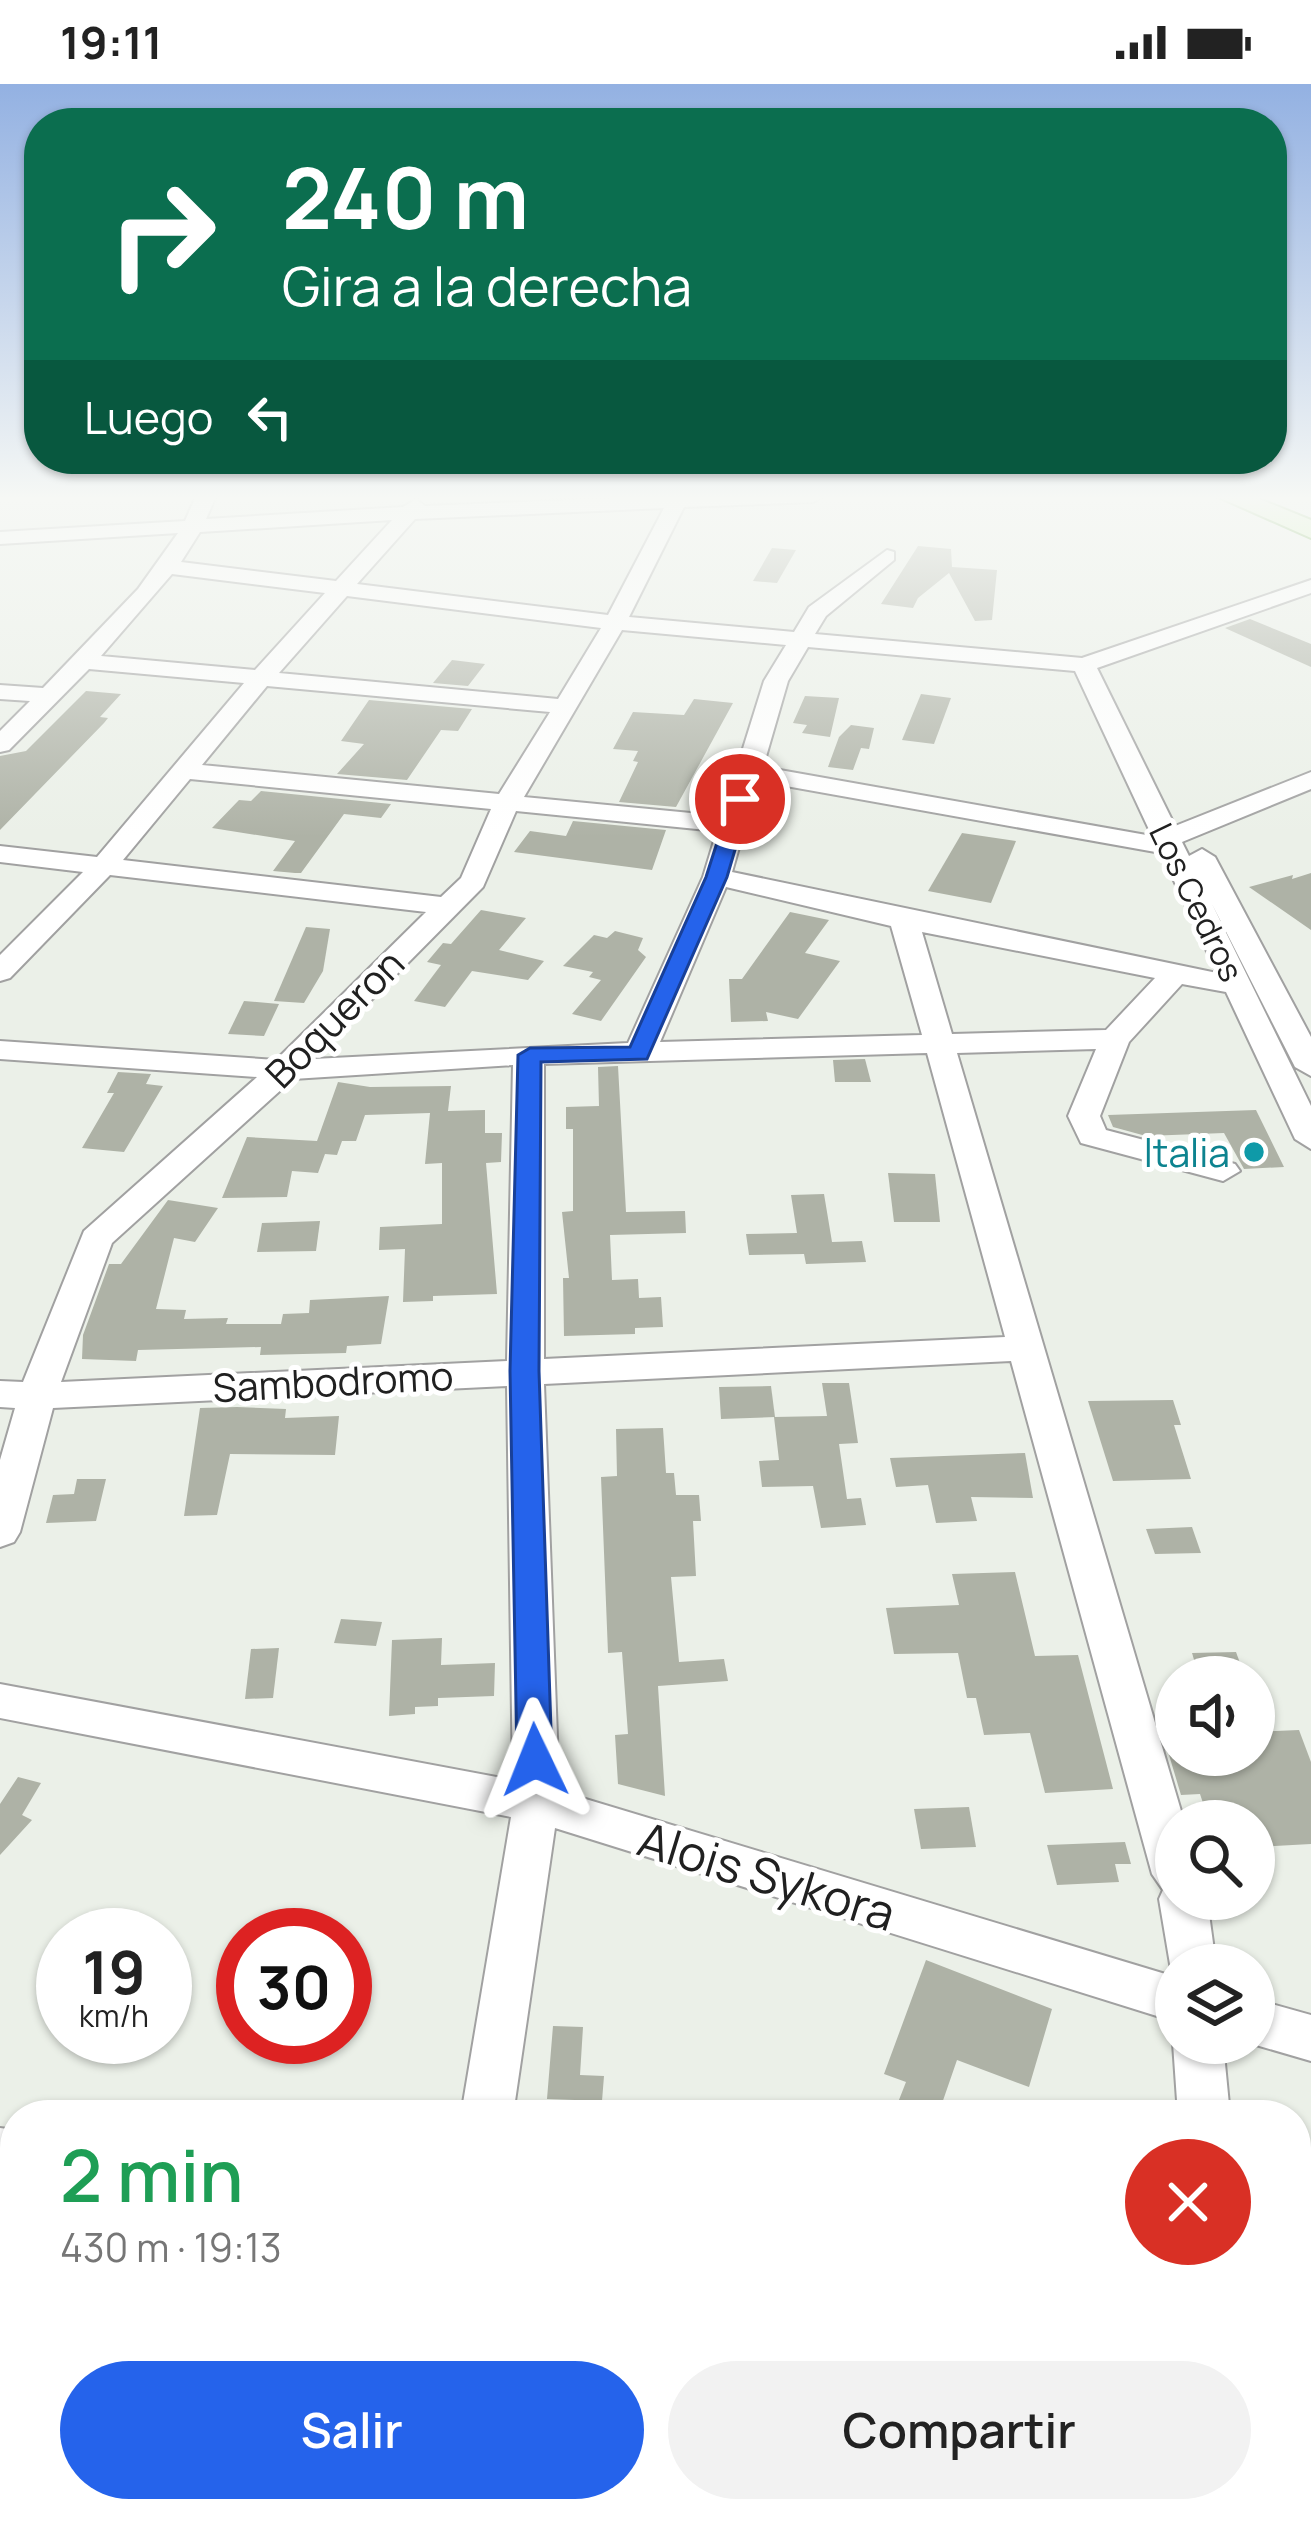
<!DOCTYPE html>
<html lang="es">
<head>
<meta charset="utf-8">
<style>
	:root { --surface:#fff; --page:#f2f2f2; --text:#222; --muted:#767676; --accent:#2563eb }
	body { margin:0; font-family:Manrope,sans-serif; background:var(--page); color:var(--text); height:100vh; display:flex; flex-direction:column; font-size:45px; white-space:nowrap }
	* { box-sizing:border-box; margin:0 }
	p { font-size:39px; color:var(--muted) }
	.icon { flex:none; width:66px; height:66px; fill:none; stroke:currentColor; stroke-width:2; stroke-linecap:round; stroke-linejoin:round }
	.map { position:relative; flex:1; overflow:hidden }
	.drawer { position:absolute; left:0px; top:2016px; width:1311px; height:423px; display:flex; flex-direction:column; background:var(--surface); border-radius:48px 48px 0 0; box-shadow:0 3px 9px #0004 }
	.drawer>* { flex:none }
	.banner { position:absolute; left:24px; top:24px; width:1263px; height:366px; border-radius:48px; box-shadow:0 3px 9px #0004; background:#0b6e4f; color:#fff; overflow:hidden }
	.tools { position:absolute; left:1155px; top:1572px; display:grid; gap:24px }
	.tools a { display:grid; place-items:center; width:120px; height:120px; border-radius:50%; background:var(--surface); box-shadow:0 3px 9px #0004; font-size:60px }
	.speed { position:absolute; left:36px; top:1824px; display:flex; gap:24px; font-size:60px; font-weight:700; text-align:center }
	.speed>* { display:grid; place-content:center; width:156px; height:156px; border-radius:50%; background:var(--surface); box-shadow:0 3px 9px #0004; line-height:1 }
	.speed small { font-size:30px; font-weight:400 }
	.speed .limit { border:18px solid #d22; background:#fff; color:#111 }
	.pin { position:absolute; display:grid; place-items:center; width:102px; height:102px; color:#fff; margin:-51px; border:6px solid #fff; border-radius:50%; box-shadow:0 3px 12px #0007 }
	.me { position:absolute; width:132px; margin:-66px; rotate:358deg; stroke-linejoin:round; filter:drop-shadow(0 0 9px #0008) }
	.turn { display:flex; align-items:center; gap:42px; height:252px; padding:0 60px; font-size:54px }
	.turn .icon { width:156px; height:156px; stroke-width:2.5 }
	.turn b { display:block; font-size:84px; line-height:102px }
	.then { display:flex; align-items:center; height:114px; padding:0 60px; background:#0003; gap:24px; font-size:45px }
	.round { display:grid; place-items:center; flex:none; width:126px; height:126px; border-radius:63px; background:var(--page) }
	.headline { display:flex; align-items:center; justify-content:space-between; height:204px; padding:0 60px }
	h1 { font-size:72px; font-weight:600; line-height:90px; color:#1e9e55 }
	.action { display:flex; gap:24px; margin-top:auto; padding:24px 60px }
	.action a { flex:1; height:138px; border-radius:72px; background:var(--accent); color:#fff; font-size:48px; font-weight:600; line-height:138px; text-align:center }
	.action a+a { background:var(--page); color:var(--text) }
	.status { display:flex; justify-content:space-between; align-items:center; height:84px; padding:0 60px; background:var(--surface); direction:ltr }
	.status svg { height:33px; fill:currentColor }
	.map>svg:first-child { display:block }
</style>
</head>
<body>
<div class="status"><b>19:11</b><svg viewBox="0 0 49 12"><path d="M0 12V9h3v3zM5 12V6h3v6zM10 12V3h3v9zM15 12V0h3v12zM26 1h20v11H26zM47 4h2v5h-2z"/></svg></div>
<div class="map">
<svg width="1311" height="2438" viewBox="0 0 1311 2438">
	<rect width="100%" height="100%" fill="#ebf0e8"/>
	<g fill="#aeb2a6">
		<path d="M918,462L951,465L952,483L997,486L992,536L975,537L949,489L918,514L913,524L881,520Z"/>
		<path d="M772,464L796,466L777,499L753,497Z"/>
		<path d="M1250,535L1311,560V583L1225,544Z"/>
		<path d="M452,576L485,580L468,602L433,599Z"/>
		<path d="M86,607L121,610L100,633L108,634L104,639L0,746V672L26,667Z"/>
		<path d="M921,610L951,614L934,660L902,656Z"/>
		<path d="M805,612L839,614L830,653L802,649L807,641L793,639Z"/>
		<path d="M694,615L733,619L676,723L619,718L638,678L633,677L638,667L613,665L633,628L684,631Z"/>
		<path d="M369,616L472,625L458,647L441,646L407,696L337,690L364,660L341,657Z"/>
		<path d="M851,641L874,644L869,665L861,664L853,686L828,683L839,653Z"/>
		<path d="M261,707L391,720L381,734L344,730L301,789H295L273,787L295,757L212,744L239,716L251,717Z"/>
		<path d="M573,737L666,746L652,786L514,768L530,747L566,752Z"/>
		<path d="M962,749L1016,757L991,819L928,807Z"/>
		<path d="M1311,789V846L1249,803L1293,791L1292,795Z"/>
		<path d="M481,826L526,834L499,866L544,877L528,896L472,887L445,923L414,917L441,881L427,878L443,859L451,860Z"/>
		<path d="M790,828L829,836L805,869L840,877L798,935L766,928L768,937L731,938L729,895H742Z"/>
		<path d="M306,843L330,845L323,887L304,919L274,917Z"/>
		<path d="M615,847L643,854L638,866L646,873L601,937L572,930L601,896L589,893L593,888L563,882L594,851L607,854Z"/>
		<path d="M244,917L279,920L264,952L228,950Z"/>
		<path d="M865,975L871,998H835L833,976Z"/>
		<path d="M618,982L626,1128L685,1127L686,1149L610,1151L612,1196L638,1195L639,1214L661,1213L663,1243L635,1244V1250L564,1252L563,1194H569L562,1128L573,1127V1045H566V1023L599,1022L598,983Z"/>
		<path d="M118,988L151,990L146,1000L163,1002L124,1068L82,1064L114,1009H107Z"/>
		<path d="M338,998L370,1003L451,1002L448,1027L485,1026V1049H502L501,1078L486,1079L497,1210L433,1212V1217L403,1218L405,1165L379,1166L380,1143L442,1140V1079L425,1080L430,1029L365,1031L356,1057H342L337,1071L325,1070L318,1089L292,1087L287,1113L222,1114L247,1053L317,1057Z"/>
		<path d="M1256,1026L1284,1083L1244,1085L1224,1049L1146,1052L1113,1043L1108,1031Z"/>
		<path d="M888,1089L935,1090L940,1138H894Z"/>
		<path d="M824,1110L832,1158L862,1157L866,1178L806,1180L804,1170L749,1171L746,1150L797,1149L791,1111Z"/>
		<path d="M168,1116L218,1124L195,1158L174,1154L156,1225L186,1226L184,1235L228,1234L226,1240H281L283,1230L309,1229L310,1216L389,1212L381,1260L347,1262L346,1269L260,1271L261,1263L138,1266L136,1277L82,1275L83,1251L109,1180H121Z"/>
		<path d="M320,1137L316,1167L257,1168L262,1139Z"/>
		<path d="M822,1299H849L858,1359L839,1360L847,1415L861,1414L866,1441L821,1444L813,1402L762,1403L759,1377L779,1376L774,1333L827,1332Z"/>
		<path d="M771,1302L775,1333L721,1335L719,1303Z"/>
		<path d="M1173,1316L1181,1341H1174L1191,1395L1113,1397L1088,1317Z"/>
		<path d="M237,1323L286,1325L285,1334L339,1332L335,1371L230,1370L217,1431L184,1432L200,1324Z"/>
		<path d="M663,1344L666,1389H674L676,1411H699L701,1437H693L696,1492L671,1493L679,1578L724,1575L728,1597L658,1602L665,1712L618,1700L615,1651L628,1650L622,1568L608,1569L601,1393L617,1392L616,1345Z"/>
		<path d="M1025,1369L1033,1414L971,1413L977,1437L936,1439L928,1401L896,1403L890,1374Z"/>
		<path d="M77,1395H106L96,1437L46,1439L53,1411L74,1410Z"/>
		<path d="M1192,1443L1201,1469L1155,1470L1146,1445Z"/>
		<path d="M1015,1488L1035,1572L1078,1571L1113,1705L1045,1709L1030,1649L984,1651L976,1614H967L958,1569L894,1570L886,1524L959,1521L952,1490Z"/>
		<path d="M341,1535L382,1538L376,1562L334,1559Z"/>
		<path d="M442,1554L441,1581L495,1579L494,1612L438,1614V1622L415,1623V1630L389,1632L392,1556Z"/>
		<path d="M279,1564L273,1614L245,1615L251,1565Z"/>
		<path d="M1236,1568L1244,1590L1199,1592L1192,1569Z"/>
		<path d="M1299,1646L1311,1678V1760L1254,1763V1737H1209L1200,1710L1181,1711L1169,1671H1254V1648Z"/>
		<path d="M18,1693L41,1699L22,1731L32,1736L0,1771V1720Z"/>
		<path d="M969,1723L976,1763L921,1765L914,1725Z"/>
		<path d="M1125,1758L1131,1780H1115L1119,1798L1057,1801L1047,1761Z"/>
		<path d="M926,1876L1052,1925L1029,2003L957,1976L938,2031H922L897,2021L906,1998L884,1990Z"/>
		<path d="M553,1942L583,1943L580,1991L604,1992L602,2017L547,2015Z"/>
	</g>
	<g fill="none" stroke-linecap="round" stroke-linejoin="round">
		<g stroke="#a1a1a1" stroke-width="4">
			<g id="minor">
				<path d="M196,412H216L206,435L403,423L416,415L425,422L670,412H823L813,418L684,423L629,533L794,548L809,523L887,466L894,468V476L826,532L815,550L1082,574L1311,496V509L1097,584L1175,742L1311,688V705L1182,758L1189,772L1202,765L1215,773L1311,953V992L1295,983L1212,820L1311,1022V1065L1295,1055L1226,908L1182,900L1129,958L1100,1032L1106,1046L1235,1080L1240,1087L1223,1097L1081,1059L1068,1032L1096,965L957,969L1184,1737H1176V1815H1207L1216,1881H1176V1938L555,1744L513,2031H461L511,1733L0,1634V1600L513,1696L507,1302L53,1324L20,1448L14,1458L0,1463V1376L15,1324L0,1323V1297L23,1298L84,1147L257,993L0,975V957L276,976L426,828L110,791L10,894L0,897V871L83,788L0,778V762L97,773L244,599L89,585L9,666L0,668V647L30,617L0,615V601L43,604L138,505L178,449L0,460V448L185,437ZM664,424L608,531L357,500L415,435ZM392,436L336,497L181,478L200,448ZM172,490L325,509L255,586L101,572ZM347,512L601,544L558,615L279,589ZM622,546L786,561L764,597L722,732L524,713ZM808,563L1075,587L1152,752L763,683L788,597ZM267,602L550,628L499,710L202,681ZM190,695L491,725L461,794L441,813L123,776ZM758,697L1161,769L1217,889L732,788ZM516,727L717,747L703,793L628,959L313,975L483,803ZM726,803L891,842L922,951L660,958ZM922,848L1155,894L1106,946L952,950ZM927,969L1005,1253L544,1275V980ZM513,981L507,1277L61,1298L112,1159L293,995ZM1011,1277L1152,1790L1163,1806L1159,1815L1172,1892L559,1707L544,1300Z"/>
				<path d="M1254,1915L1311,1931V1977L1249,1959H1254Z"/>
				<path d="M1176,1951V1959H1223L1230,2031H1178L1173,1959Z"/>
				<path d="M0,2044L15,2046V2096L0,2094Z"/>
				<path d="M15,2299V2394L0,2401V2305Z"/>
				<path d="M396,2424H456L454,2438H394Z"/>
				<path d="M1208,2424H1268L1269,2438H1209Z"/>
			</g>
		</g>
		<g stroke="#3d8f0d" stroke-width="4">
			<path id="major" d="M1216,412H1252L1311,436V454Z"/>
		</g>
		<use href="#minor" fill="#fff" fill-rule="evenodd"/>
		<use href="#major" fill="#ccf4a8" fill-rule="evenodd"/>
	</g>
	<linearGradient id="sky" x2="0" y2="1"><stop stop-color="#93b1e2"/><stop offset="0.55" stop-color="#f6f8f5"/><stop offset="1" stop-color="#f6f8f5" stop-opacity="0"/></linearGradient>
	<rect width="1311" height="753" fill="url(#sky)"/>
	<path fill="#2563eb" stroke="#184099" stroke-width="3" d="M740,709L750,715L727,793L647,975L541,978L539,1287L552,1676L547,1686L535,1690L522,1686L517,1676L510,1287L518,971L530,964L630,963L706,793L731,715Z"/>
	<circle fill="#0f9aa8" stroke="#fff" stroke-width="4.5" cx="1254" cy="1068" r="12"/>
	<g text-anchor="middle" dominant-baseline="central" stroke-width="10" stroke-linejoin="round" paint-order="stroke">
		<g font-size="33" fill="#202020" stroke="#fff">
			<text transform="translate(1197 818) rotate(64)">Los Cedros</text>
		</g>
		<g font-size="39" fill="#202020" stroke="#fff">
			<text transform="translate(334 934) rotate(-45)">Boqueron</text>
			<text transform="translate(333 1297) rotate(-3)">Sambodromo</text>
		</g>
		<g font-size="39" fill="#0d838f" stroke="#fff" text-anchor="end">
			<text x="1230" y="1068">Italia</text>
		</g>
		<g font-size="48" fill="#202020" stroke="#fff">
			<text transform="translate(767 1791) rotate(17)">Alois Sykora</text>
		</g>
	</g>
</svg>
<div class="tools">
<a><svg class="icon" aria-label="sound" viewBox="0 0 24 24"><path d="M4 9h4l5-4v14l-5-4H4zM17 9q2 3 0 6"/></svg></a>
<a><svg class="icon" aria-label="search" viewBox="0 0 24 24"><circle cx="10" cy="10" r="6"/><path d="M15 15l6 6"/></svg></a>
<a><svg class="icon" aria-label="layers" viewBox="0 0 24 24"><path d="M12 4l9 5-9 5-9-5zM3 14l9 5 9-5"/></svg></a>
</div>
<div class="speed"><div>19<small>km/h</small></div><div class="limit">30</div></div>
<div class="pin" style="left:740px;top:715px;background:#d93025"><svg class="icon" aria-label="arrive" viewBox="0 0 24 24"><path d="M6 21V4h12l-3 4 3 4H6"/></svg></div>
<svg class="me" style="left:535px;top:1676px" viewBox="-20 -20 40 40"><path d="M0-17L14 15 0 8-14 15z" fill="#2563eb" stroke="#fff" stroke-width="4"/></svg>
<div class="banner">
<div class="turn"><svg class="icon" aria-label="right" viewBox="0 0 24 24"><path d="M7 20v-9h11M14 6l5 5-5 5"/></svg><div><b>240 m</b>Gira a la derecha</div></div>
<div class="then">Luego<svg class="icon" aria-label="left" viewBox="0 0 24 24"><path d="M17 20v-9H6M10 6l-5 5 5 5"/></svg></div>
</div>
<section class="drawer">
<div class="headline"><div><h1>2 min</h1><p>430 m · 19:13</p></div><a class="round" style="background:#d93025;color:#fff"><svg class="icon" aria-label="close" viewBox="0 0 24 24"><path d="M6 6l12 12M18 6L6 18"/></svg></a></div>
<div class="action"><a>Salir</a><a>Compartir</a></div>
</section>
</div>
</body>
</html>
